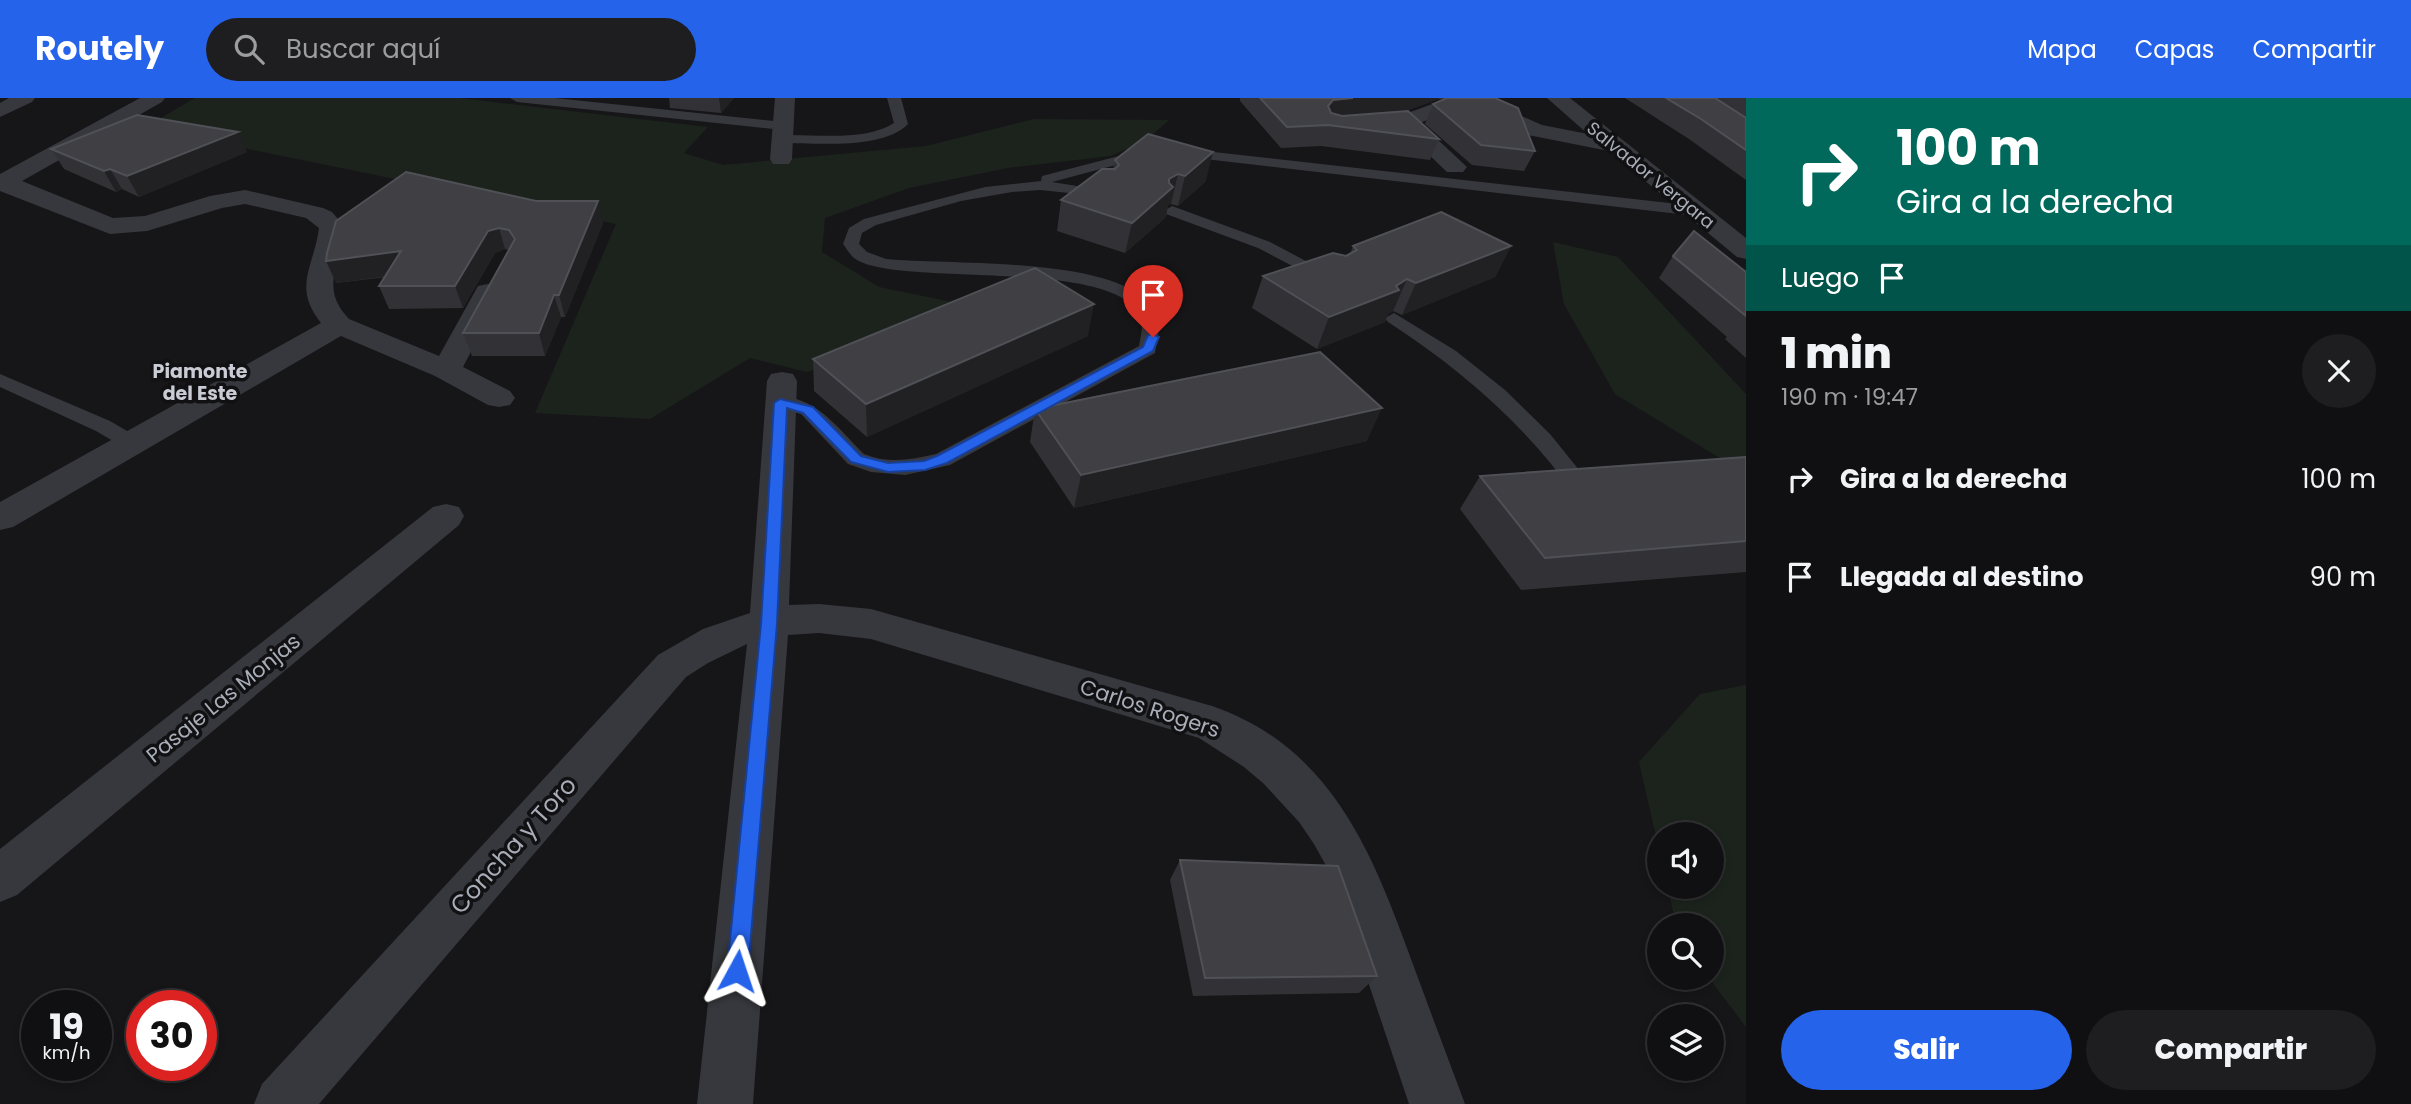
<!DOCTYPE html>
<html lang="es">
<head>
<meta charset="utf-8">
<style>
	:root { --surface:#101012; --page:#1e1e20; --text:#f1f3f6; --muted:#9c9d9f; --line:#303032; --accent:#2563eb }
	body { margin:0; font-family:Poppins,sans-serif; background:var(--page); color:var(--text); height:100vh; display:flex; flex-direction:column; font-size:26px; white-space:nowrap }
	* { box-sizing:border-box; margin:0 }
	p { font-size:23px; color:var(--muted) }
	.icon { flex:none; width:38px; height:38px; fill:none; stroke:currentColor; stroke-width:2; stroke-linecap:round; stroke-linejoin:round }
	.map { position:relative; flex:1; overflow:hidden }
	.drawer { display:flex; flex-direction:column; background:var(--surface); width:665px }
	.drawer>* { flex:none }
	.hud { background:#00695c; color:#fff; overflow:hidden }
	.buttons { position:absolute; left:1647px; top:724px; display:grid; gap:14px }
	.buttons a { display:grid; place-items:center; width:77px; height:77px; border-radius:50%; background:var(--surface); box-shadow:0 4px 10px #0003,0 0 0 2px var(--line); font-size:35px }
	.speed { position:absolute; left:21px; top:892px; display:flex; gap:14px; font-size:35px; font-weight:700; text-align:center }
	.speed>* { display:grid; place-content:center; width:91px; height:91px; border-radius:50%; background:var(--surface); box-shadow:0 4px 10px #0003,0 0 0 2px var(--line); line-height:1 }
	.speed small { font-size:18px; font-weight:400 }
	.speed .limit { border:10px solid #d22; background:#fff; color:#111 }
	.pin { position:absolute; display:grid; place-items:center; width:60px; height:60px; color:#fff; margin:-72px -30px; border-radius:50% 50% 50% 0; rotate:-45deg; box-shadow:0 0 7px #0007 }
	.pin .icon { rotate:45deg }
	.me { position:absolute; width:77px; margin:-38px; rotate:5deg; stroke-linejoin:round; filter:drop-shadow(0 0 5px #0008) }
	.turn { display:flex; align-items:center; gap:24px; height:147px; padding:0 35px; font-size:32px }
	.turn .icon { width:91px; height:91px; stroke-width:2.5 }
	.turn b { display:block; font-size:49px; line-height:60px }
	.then { display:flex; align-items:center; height:66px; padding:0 35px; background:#0003; gap:14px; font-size:26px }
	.round { display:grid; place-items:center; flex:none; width:74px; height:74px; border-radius:37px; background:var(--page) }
	.summary { display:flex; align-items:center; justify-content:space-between; height:119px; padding:0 35px }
	h1 { font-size:42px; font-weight:800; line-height:52px }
	.action { display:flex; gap:14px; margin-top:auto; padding:14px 35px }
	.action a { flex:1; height:80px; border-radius:42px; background:var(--accent); color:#fff; font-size:28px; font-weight:800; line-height:80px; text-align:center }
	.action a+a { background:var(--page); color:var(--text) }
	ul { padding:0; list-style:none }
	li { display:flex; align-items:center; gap:21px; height:98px; padding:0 35px }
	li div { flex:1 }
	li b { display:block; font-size:26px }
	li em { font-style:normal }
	header { display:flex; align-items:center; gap:42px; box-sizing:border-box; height:98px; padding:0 35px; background:var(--accent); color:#fff }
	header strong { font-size:33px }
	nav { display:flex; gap:38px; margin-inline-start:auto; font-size:24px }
	.search { width:490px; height:63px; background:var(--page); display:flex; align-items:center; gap:18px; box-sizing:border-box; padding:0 24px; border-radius:38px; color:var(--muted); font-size:26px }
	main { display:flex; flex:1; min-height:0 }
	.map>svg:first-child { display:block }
</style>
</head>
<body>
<header>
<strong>Routely</strong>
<div class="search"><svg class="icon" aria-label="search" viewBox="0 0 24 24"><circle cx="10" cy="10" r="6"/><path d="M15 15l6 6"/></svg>Buscar aquí</div>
<nav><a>Mapa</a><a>Capas</a><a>Compartir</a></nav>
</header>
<main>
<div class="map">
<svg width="1746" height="1006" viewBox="0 0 1746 1006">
	<rect width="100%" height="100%" fill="#161618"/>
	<g fill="#1c231d">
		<path d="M195,0H459L708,29L684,55L723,67L926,48L1034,21L1169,22L1145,43L1111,58L1008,70L909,90L825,120L822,154L879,189L962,206L873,253L807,274L750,260L650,321L535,315L616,126L144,30Z"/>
		<path d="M1553,144L1618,159L1746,296V376L1615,296L1564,206Z"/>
		<path d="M1746,587V929L1709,880H1712V828H1676L1668,789H1712V737H1659V751L1639,664L1700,596Z"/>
	</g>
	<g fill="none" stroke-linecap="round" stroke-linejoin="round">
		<g fill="#37383d" fill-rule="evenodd">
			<path d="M510,0H555L783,24L790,28L783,32L517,4Z"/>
			<path d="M887,0H901L908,26C883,52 816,45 782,45L775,41L782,37C817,36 864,44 894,25Z"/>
			<path d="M1142,52H1196L1696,108L1704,113L1696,118L1196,60H1142L1052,84L1108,93L1111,96L1108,99L1040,92L1012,94L961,103L876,127L862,135L859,146L867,154L886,161C949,167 1101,159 1146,202C1152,208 1156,218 1160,225L1155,255L950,367L905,377L871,374L848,366L801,316L773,309L770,305L773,301C811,291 840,333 864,356C888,366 911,362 936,356L1139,248C1140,242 1142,234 1142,227C1136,157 904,190 857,162C851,159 847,151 843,146L849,130L864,121L985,89L1041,83L1042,78Z"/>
			<path d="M1172,108L1270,144L1338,180L1329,185L1323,184L1258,150L1166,116L1164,113Z"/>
			<path d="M1394,215L1456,253L1505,292L1550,336L1592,388L1595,393L1592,398L1584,400L1576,398C1524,326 1462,272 1388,224L1385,220Z"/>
			<path d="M0,276L110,323L139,340L142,345L139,350H125L96,333L0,289Z"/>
		</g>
		<g fill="#37383d" fill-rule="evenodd">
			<path d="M9,0H35L32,4L0,19V5Z"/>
			<path d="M140,0H165L162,4L22,83L113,120L145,118L210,98L245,92L323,110L332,114L345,129C342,165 318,189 349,221L439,258L478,188L488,186L498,188L502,194L463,269L510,293L515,300L510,307L499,309L488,307L435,278L341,238L13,429L0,432V404L321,225C292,189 314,169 319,130L306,120L245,106L222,110L147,133L110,136L0,93V76Z"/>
			<path d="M775,0H795L792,61L789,66H773L770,61Z"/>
			<path d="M1547,0H1570L1746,140V161L1737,159L1609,53L1528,37L1487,17L1474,15L1441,16L1420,25L1467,69L1463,74H1447L1401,30L1362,33L1354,32L1351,27L1354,22L1402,17L1438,4L1474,3L1499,8L1542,27L1588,36Z"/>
			<path d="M782,274L793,276L797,283L789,507L819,506L871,511L1212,608C1331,649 1372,754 1411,861C1429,910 1447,958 1465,1006H1409L1334,782L1314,746L1299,724L1264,686L1244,669L1199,640L871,541L819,535L788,537L753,1006H697L747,546L708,565L686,579L319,1006H254L262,986L658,557L703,531L750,515L767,283L771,276Z"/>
			<path d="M446,406L459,409L464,418L459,427L17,797L0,804V751L433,409Z"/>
		</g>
	</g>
	<g fill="#323236">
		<path d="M669,0H734L721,15L670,10Z"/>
		<path d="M1240,0H1498L1497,1L1535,53L1524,73L1472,67L1425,26L1433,6L1444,1H1438L1405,13L1439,41L1430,62L1321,48L1281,50L1240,3Z"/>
		<path d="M1625,0H1746V82L1689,41Z"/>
		<path d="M51,51L247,54L139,99L122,91L116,94L64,71Z"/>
		<path d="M1115,62L1206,83L1178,108L1171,106L1168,107L1166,119L1125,155L1057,133L1061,102L1113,71Z"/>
		<path d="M336,123L603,125L565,219H561L545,258H472L463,235L509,152L505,151L495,155L463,210L389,211L379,188L386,179L336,185Z"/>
		<path d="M1353,148H1511L1495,179L1402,217L1393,213L1388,216L1385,224L1317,251L1252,210L1263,178L1346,158L1350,156Z"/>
		<path d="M1673,158L1746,174V260L1725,241L1727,239L1659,180Z"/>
		<path d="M1088,238L867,339L814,293L813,261Z"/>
		<path d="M1035,311L1367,343L1074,410L1030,344Z"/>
		<path d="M1746,359V474L1521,492L1460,411L1480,378Z"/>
		<path d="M1180,762L1377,878L1359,895L1193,898L1170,782Z"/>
	</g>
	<g fill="#212124">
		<path d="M719,0H734L721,15Z"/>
		<path d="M1353,0H1438V1L1401,14L1327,21L1328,8L1333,2Z"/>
		<path d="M238,34L247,54L139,99L127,78Z"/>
		<path d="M1213,54L1206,83L1178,108L1185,78Z"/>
		<path d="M110,71L122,91L116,94L104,73Z"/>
		<path d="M1178,76L1171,106L1168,107L1166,119L1125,155L1132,125L1169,81Z"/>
		<path d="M598,103L603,125L565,219L559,197Z"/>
		<path d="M499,130L505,151L495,155L463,210L455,188L488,133Z"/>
		<path d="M1511,148L1495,179L1402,217L1416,185Z"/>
		<path d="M401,153L410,175L336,185L326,163Z"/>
		<path d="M1407,181L1393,213L1388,216L1385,224L1317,251L1329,219L1396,188Z"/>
		<path d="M554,197L561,219L545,258L539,235Z"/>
		<path d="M1094,206L1088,238L867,339L866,306Z"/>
		<path d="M1382,310L1367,343L1074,410L1081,377Z"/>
	</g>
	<g fill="#3f3f44" stroke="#4f5156" stroke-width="2">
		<path d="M1260,0H1353L1333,2L1328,8L1331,15L1342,18L1408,13L1439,41L1328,27L1287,29Z"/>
		<path d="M1447,0H1495L1518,10L1535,53L1481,47L1433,6Z"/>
		<path d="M1666,0H1715L1746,20V52L1701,21Z"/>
		<path d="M137,17L238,34L127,78L110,71L104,73L51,51Z"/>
		<path d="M1148,36L1213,54L1185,78L1178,76L1169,81V85L1173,89L1132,125L1061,102L1102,71H1115L1119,67L1115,62Z"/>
		<path d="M406,74L536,103H598L559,197H554L539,235H463L515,141L509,132L499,130L488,133L455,188H379L401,153L326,163L327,155L336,123Z"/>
		<path d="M1441,114L1511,148L1416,185L1407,181L1396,188L1399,192L1329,219L1263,178L1333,155L1346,158L1357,152L1353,148Z"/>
		<path d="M1694,133L1746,174V218L1673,158Z"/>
		<path d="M1035,170L1094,206L866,306L813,261Z"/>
		<path d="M1320,254L1382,310L1081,377L1035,311Z"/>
		<path d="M1746,359V443L1545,460L1480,378Z"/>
		<path d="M1180,762L1338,768L1377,878L1205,880Z"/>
	</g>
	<path fill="#2563eb" stroke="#184099" stroke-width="2" d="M1153,236L1159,239L1153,253L947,365L925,372L888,374L851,364L803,315L787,310L777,526L748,873L745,880L737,883L730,880L727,873L761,526L774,305L780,301L813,309L861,358L888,365L924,363L937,358L1143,249L1148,237Z"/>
	<g text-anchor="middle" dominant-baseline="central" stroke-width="7" stroke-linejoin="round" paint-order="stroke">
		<g font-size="18" fill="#a8adb8" stroke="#111113">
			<text transform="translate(1651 77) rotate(39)">Salvador Vergara</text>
		</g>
		<g font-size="19" font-weight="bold" fill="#c9ccd4" stroke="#111113">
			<text x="200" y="273">Piamonte<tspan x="200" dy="22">del Este</tspan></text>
		</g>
		<g font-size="21" fill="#a8adb8" stroke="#111113">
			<text transform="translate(223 600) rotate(-39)">Pasaje Las Monjas</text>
			<text transform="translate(1150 610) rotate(18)">Carlos Rogers</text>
		</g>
		<g font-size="24" fill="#a8adb8" stroke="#111113">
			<text transform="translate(513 747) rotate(-48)">Concha y Toro</text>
		</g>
	</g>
</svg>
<div class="buttons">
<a><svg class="icon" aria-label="sound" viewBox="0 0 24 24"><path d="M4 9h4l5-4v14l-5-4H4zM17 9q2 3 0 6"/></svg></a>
<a><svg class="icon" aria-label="search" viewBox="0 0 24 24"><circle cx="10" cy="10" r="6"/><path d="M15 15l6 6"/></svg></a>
<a><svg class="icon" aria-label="layers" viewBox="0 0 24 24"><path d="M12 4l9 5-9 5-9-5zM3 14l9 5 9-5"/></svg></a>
</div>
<div class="speed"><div>19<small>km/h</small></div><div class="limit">30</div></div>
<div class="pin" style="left:1153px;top:239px;background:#d93025"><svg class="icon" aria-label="arrive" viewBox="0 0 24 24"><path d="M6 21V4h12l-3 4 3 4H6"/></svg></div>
<svg class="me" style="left:737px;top:873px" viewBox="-20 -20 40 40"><path d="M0-17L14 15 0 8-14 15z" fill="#2563eb" stroke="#fff" stroke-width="4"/></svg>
</div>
<section class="drawer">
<div class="hud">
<div class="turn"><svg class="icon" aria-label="right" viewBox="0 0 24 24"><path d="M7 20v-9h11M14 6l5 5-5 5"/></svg><div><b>100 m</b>Gira a la derecha</div></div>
<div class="then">Luego<svg class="icon" aria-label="arrive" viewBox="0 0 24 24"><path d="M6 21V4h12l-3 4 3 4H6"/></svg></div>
</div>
<div class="summary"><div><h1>1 min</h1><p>190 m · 19:47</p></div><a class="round"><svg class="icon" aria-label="close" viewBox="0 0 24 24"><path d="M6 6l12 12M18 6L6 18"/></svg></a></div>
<ul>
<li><svg class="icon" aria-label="right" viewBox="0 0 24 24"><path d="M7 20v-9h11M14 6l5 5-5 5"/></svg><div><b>Gira a la derecha</b></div><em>100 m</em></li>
<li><svg class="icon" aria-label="arrive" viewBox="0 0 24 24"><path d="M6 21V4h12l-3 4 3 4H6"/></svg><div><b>Llegada al destino</b></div><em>90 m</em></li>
</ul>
<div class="action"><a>Salir</a><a>Compartir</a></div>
</section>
</main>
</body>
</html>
